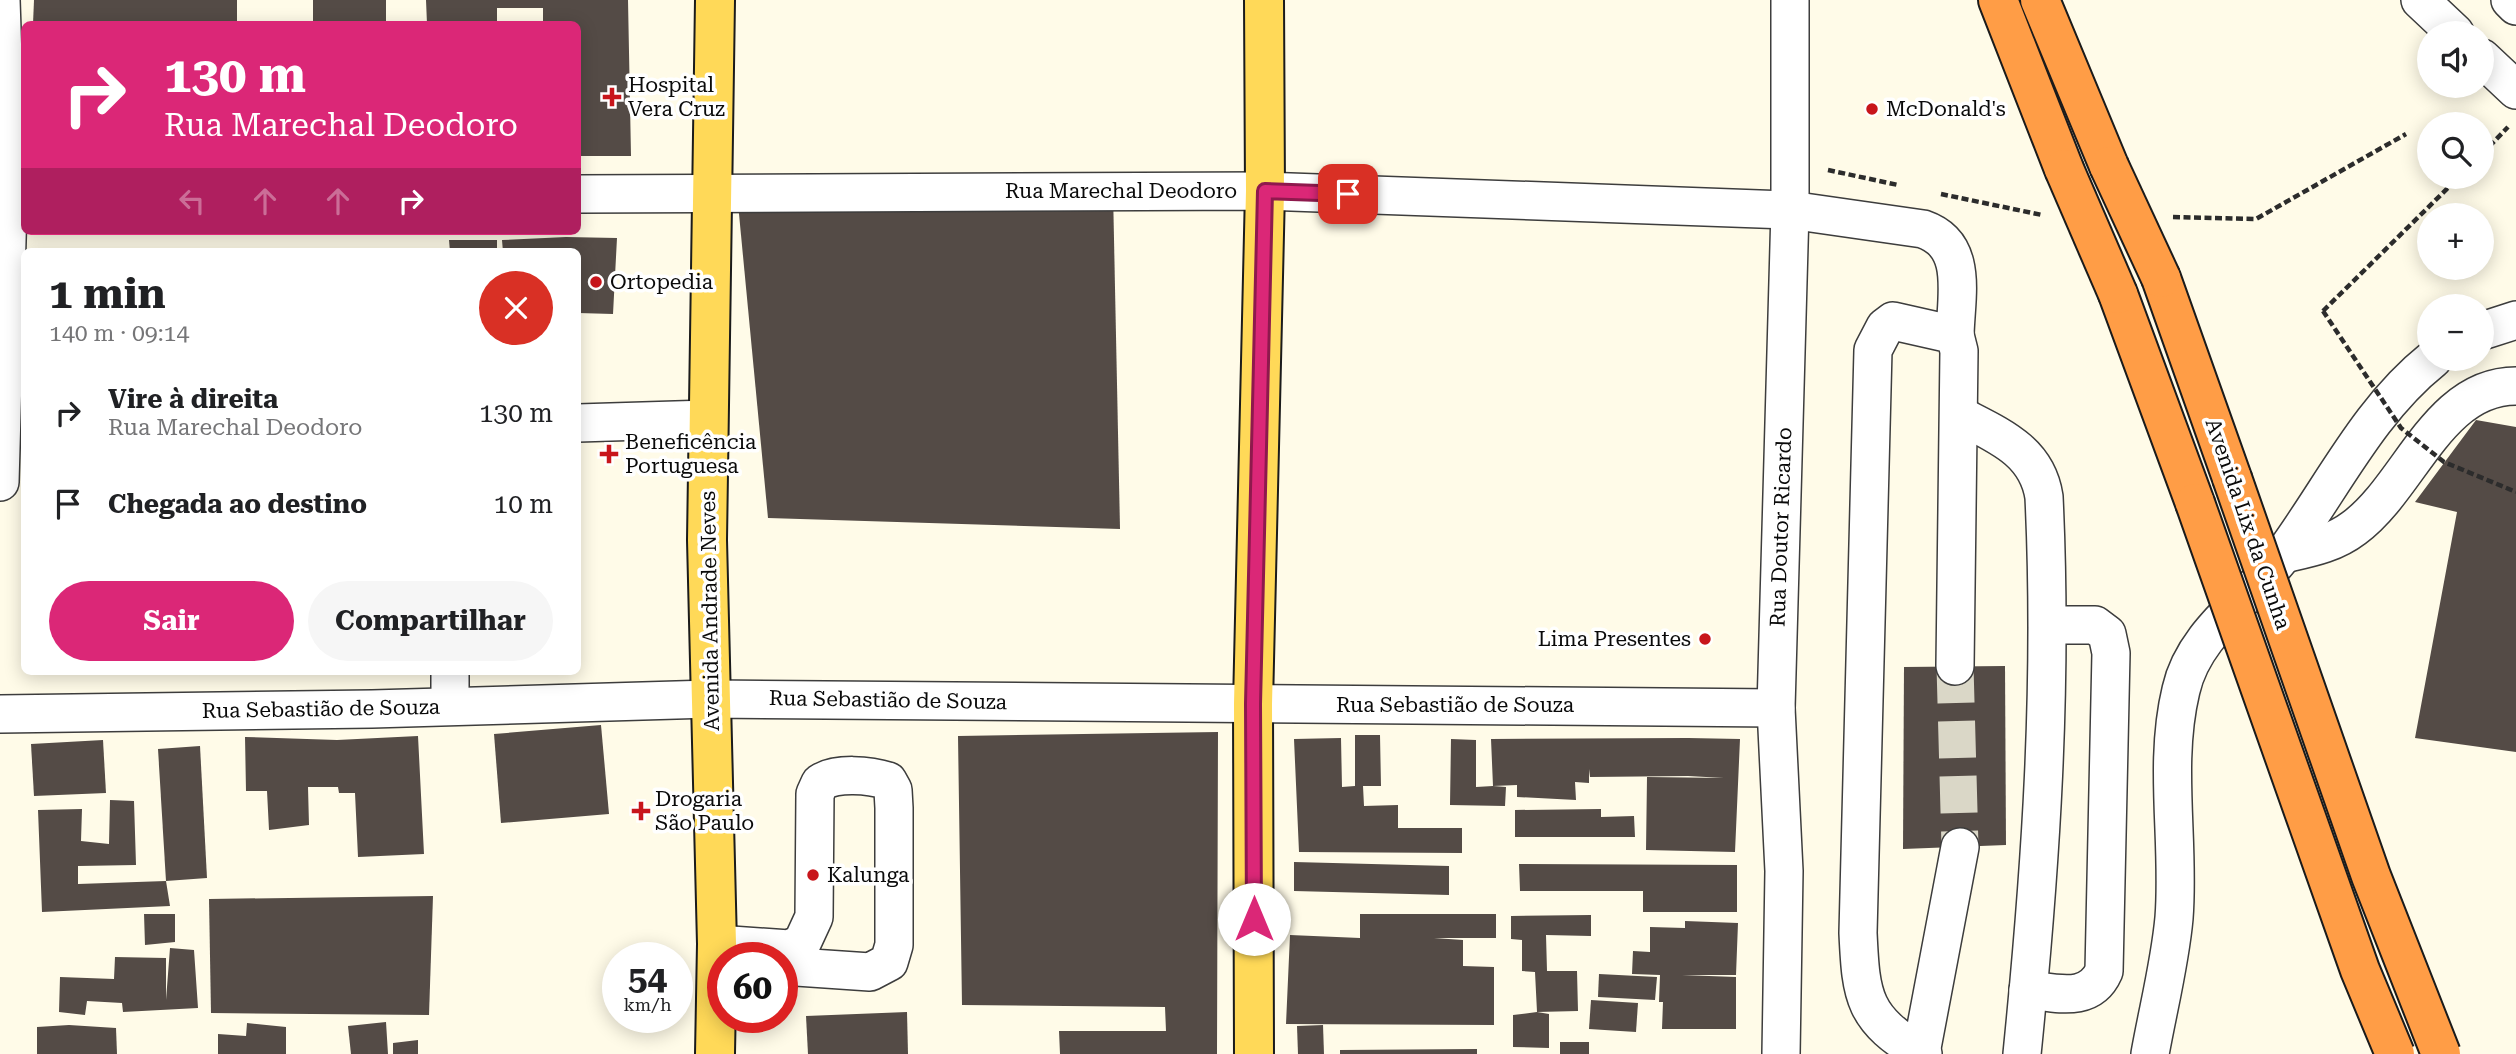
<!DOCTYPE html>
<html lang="pt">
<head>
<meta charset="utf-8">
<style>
	:root { --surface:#fff; --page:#f6f6f6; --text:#202124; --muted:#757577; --accent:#db2777 }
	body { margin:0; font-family:"Roboto Serif",serif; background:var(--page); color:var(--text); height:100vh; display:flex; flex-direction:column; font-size:26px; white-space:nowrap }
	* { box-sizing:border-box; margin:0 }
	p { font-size:23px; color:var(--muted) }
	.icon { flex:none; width:38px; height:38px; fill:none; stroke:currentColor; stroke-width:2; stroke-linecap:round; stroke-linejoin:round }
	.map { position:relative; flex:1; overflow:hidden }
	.drawer { position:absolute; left:21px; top:248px; width:560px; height:427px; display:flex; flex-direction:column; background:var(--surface); border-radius:10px; box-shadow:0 4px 18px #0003 }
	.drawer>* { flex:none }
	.hud { position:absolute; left:21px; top:21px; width:560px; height:214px; border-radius:10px; box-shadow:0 4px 18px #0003; background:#db2777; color:#fff; overflow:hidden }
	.controls { position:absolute; left:2417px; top:21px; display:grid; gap:14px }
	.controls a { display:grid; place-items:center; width:77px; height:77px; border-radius:50%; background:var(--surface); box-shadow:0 4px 18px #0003; font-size:35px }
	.speed { position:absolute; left:602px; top:942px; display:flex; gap:14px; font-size:35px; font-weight:700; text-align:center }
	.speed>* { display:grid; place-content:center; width:91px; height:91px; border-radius:50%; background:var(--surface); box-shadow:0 4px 18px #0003; line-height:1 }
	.speed small { font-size:18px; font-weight:400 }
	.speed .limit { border:10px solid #d22; background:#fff; color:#111 }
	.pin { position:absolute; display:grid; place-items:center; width:60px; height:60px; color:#fff; margin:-30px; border-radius:14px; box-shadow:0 4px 10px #0006 }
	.me { position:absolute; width:77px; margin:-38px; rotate:0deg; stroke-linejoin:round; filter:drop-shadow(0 0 5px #0008) }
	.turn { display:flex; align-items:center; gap:24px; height:147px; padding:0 28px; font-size:32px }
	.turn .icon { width:91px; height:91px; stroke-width:2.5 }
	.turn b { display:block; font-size:49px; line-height:60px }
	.lanes { display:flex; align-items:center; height:66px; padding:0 28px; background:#0003; justify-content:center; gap:35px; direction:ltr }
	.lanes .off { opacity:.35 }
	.round { display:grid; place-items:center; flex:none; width:74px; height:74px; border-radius:37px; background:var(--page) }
	.summary { display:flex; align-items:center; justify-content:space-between; height:119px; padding:0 28px }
	h1 { font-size:42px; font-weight:700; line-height:52px }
	.cta { display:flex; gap:14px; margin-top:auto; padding:14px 28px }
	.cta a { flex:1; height:80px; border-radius:42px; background:var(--accent); color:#fff; font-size:28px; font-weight:700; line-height:80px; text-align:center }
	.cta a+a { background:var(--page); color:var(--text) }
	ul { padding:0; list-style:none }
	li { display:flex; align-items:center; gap:21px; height:91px; padding:0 28px }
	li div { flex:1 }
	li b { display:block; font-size:26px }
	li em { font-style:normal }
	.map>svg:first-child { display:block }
</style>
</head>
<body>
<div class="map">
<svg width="2516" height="1054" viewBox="0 0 2516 1054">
	<rect width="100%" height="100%" fill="#fffbe8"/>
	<g fill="#544b46">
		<path d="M34,0H237V24H33Z"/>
		<rect x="313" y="0" width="73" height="24"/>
		<path d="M426,0H628L631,156H578V24H543V8H497V24H427Z"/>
		<path d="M1113,191L1120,529L768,518L737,193Z"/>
		<path d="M566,237L617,238L613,314L578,313V252H503L502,240Z"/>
		<path d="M449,240H497V252H450Z"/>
		<path d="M2476,420L2516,427V752L2415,738L2457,512L2415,502Z"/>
		<path d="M2005,666L2006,845L1903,849L1904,667Z"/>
		<path d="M601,725L609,814L501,823L494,734Z"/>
		<path d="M1218,732L1217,1054H1060L1059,1031H1166L1165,1007L962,1005L958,736Z"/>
		<path d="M1355,735H1380L1381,786H1363L1364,806L1398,805V828H1462V853L1299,852L1294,739L1341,738L1342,787L1355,786Z"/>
		<path d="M418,736L424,854L358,857L355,793H339L338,787H308L309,825L269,830L267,791H246L245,737L337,740Z"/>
		<path d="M1688,738L1740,739L1735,852L1646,850L1647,777L1724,778L1688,776L1590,777L1589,769V783L1575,782L1576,800L1517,797V785L1493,786L1506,787L1505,806L1450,805L1451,739L1476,740V787L1493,786L1491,739Z"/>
		<path d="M103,740L106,793L34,796L31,744Z"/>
		<path d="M200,746L207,878L166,881L158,749Z"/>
		<path d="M110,800L134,801L136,865L78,866V884L166,881L170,906L42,912L38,810L82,809L81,841L109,844Z"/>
		<path d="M1601,809V817L1634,816L1635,837H1515V810Z"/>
		<path d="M1294,862L1449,866V895L1294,891Z"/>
		<path d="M1519,864L1737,865V912H1643V891H1520Z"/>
		<path d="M433,896L429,1015L211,1013L209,899Z"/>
		<path d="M144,914H175V942L145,945Z"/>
		<path d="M1360,914H1496V938H1434L1463,940V966L1494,967V1025L1286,1024L1290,935L1360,938Z"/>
		<path d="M1591,915V936L1546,935L1547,971H1577L1578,1011L1537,1012L1535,972L1522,971V940L1511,939V916Z"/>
		<path d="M1685,921L1738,923L1736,975H1682L1736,977V1029H1662L1663,1002H1659L1660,975L1632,974L1633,951L1650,952V927L1685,928Z"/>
		<path d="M170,948L194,950L198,1008L123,1012L122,1003L87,1001L85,1015L59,1012L60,977L114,979L115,957L166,958V1000Z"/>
		<path d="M1599,974L1657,977L1655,1000L1598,997Z"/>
		<path d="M1591,1000L1638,1003L1636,1032L1589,1029Z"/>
		<path d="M907,1012L908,1054H808L806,1016Z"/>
		<path d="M1537,1012L1549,1014V1048L1513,1047V1015Z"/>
		<path d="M386,1022L388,1054H351L348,1026Z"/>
		<path d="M247,1023L286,1027V1054H218V1034L246,1036Z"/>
		<path d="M69,1025L116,1028L117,1054H37V1027Z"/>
		<path d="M1323,1025L1324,1054H1298L1297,1026Z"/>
		<path d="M418,1040V1054H393V1043Z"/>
		<rect x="1560" y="1042" width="29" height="12"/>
		<path d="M1477,1049V1054H1340V1050Z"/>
	</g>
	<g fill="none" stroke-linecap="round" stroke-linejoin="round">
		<path stroke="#dad7c7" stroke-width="37" stroke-dasharray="37 18" stroke-linecap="butt" d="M1955,666L1960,847"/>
		<g stroke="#3d3d3d" stroke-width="40">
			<g id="minor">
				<path d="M2420,0L2455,33"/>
				<path d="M2510,0L2516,6"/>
				<path d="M2482,58L2516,90"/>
				<path d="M578,194L1265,191L1790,210L1923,229C1969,245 1956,295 1955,335"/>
				<path d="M2482,331L2516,320"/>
				<path d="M1959,415C1997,435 2037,450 2044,497C2053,686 2041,866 2022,1054"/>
				<path d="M578,423L708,419"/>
				<path d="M0,482L8,206L1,0"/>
				<path d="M2284,554C2310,548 2333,544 2354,528C2410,487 2437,386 2516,386"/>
				<path d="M450,706V672"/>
				<path d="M0,714L372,709L710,699L1776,708"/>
				<path d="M717,944L789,949L802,943L814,917L815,794L820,783C836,772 870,775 888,781L893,790L894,808V945L889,962L870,972L782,966"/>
				<path d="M2028,990C2058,993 2090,1003 2104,971L2111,653L2107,634L2095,625H2048"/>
				<path d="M1921,1053L1960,847"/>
				<path d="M1781,1054L1784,871L1776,708L1790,210V0"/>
				<path d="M1923,1054C1863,1019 1861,998 1858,933L1873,350L1885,327L1893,321L1955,335L1959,351L1955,666"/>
				<path d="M2150,1054C2158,1009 2170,963 2174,918C2180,843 2163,764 2181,690C2194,631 2252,598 2285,552C2333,486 2369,410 2433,359"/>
			</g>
		</g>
		<g stroke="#1b1b1b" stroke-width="42">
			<g id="major">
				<path d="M715,1054L717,944L707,540L715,0"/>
				<path d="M1254,1054L1253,704L1265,191L1264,0"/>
			</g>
		</g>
		<g stroke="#1b1b1b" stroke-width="42">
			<g id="highway">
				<path d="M1998,0L2064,169"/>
				<path d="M2040,0L2109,166"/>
				<path d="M2161,278L2232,478"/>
				<path d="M2118,294L2195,503"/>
			</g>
		</g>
		<g stroke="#2c2c2c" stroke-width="4.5" stroke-dasharray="7 3.5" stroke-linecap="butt">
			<path d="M2482,154L2508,127"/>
			<path d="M1828,170L1898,185"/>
			<path d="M1941,194L2042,215"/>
			<path d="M2173,217L2256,219L2406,134"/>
			<path d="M2323,311L2459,177"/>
		</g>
		<use href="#minor" stroke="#fff" stroke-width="37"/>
		<use href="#major" stroke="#ffd958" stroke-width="38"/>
		<use href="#highway" stroke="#ff9d46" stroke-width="38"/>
		<g stroke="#1b1b1b" stroke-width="42" stroke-linecap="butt">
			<g id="highway-bridge">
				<path d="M2109,166L2161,278"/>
				<path d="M2064,169L2118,294"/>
				<path d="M2232,478L2371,876L2441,1054"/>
				<path d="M2195,503L2360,970L2395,1054"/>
			</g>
		</g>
		<path stroke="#2c2c2c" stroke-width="4.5" stroke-dasharray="7 3.5" stroke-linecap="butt" d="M2323,311L2401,428L2444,462L2516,492"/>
		<use href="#highway-bridge" stroke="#ff9d46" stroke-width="38"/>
	</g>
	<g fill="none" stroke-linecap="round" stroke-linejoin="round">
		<g stroke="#8e194d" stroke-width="18">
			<path id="route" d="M1254,919L1253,704L1265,191L1348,194"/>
		</g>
		<use href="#route" stroke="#db2777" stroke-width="12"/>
	</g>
	<g fill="#c8151b" stroke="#fff" stroke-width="2.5">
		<path d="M608.5 86.5h7v7h7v7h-7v7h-7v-7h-7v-7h7z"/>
		<circle cx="1872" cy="109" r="7"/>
		<circle cx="596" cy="282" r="7"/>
		<path d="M605.5 443.5h7v7h7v7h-7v7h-7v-7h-7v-7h7z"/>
		<circle cx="1705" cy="639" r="7"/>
		<path d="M637.5 800.5h7v7h7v7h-7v7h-7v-7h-7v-7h7z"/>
		<circle cx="813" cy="875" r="7"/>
	</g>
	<g text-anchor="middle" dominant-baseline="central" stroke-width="7" stroke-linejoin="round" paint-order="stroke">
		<g font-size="21" fill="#0a0a0a" stroke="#fff" text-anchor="start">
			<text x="628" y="85">Hospital<tspan x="628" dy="24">Vera Cruz</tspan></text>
			<text x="1886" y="109">McDonald's</text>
			<text x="610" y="282">Ortopedia</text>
			<text x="625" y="442">Beneficência<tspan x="625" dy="24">Portuguesa</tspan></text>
			<text x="1691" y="639" text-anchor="end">Lima Presentes</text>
			<text x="655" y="799">Drogaria<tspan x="655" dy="24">São Paulo</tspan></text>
			<text x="827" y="875">Kalunga</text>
		</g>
		<g font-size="21" fill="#0a0a0a" stroke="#fff">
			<text x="1121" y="191">Rua Marechal Deodoro</text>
			<text transform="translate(2248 524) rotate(71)">Avenida Lix da Cunha</text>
			<text transform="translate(1781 527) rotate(-88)">Rua Doutor Ricardo</text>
			<text transform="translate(710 611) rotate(-91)">Avenida Andrade Neves</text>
			<text transform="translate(888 700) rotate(1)">Rua Sebastião de Souza</text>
			<text x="1455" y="705">Rua Sebastião de Souza</text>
			<text transform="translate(321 709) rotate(-1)">Rua Sebastião de Souza</text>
		</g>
	</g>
</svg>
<div class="controls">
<a><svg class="icon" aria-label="sound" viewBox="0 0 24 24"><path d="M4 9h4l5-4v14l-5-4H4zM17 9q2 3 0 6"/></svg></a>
<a><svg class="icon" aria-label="search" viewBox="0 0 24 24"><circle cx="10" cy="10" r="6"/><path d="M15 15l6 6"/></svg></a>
<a>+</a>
<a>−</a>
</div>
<div class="speed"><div>54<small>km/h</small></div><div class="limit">60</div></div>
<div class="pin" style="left:1348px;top:194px;background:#d93025"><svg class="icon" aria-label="arrive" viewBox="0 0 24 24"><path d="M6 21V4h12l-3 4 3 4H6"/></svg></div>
<svg class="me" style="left:1254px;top:919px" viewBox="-20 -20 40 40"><circle r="19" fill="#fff"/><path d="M0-13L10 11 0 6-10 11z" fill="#db2777"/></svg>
<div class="hud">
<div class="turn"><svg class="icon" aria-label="right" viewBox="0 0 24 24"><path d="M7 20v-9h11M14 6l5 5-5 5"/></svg><div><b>130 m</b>Rua Marechal Deodoro</div></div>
<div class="lanes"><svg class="icon off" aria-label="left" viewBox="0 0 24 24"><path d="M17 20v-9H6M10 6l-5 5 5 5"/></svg><svg class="icon off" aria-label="ahead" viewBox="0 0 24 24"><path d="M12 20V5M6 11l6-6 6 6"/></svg><svg class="icon off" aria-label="ahead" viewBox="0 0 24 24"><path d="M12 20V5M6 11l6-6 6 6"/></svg><svg class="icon" aria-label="right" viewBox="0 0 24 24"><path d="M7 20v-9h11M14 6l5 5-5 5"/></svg></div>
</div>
<section class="drawer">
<div class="summary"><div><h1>1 min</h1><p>140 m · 09:14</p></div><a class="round" style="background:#d93025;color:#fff"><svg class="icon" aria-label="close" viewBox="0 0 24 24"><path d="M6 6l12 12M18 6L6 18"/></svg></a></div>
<ul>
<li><svg class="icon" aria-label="right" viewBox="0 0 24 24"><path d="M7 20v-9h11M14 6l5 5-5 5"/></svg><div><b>Vire à direita</b><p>Rua Marechal Deodoro</p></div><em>130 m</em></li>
<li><svg class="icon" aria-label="arrive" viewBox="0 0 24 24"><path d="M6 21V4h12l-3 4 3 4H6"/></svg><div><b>Chegada ao destino</b></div><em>10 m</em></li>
</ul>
<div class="cta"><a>Sair</a><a>Compartilhar</a></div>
</section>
</div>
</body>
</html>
